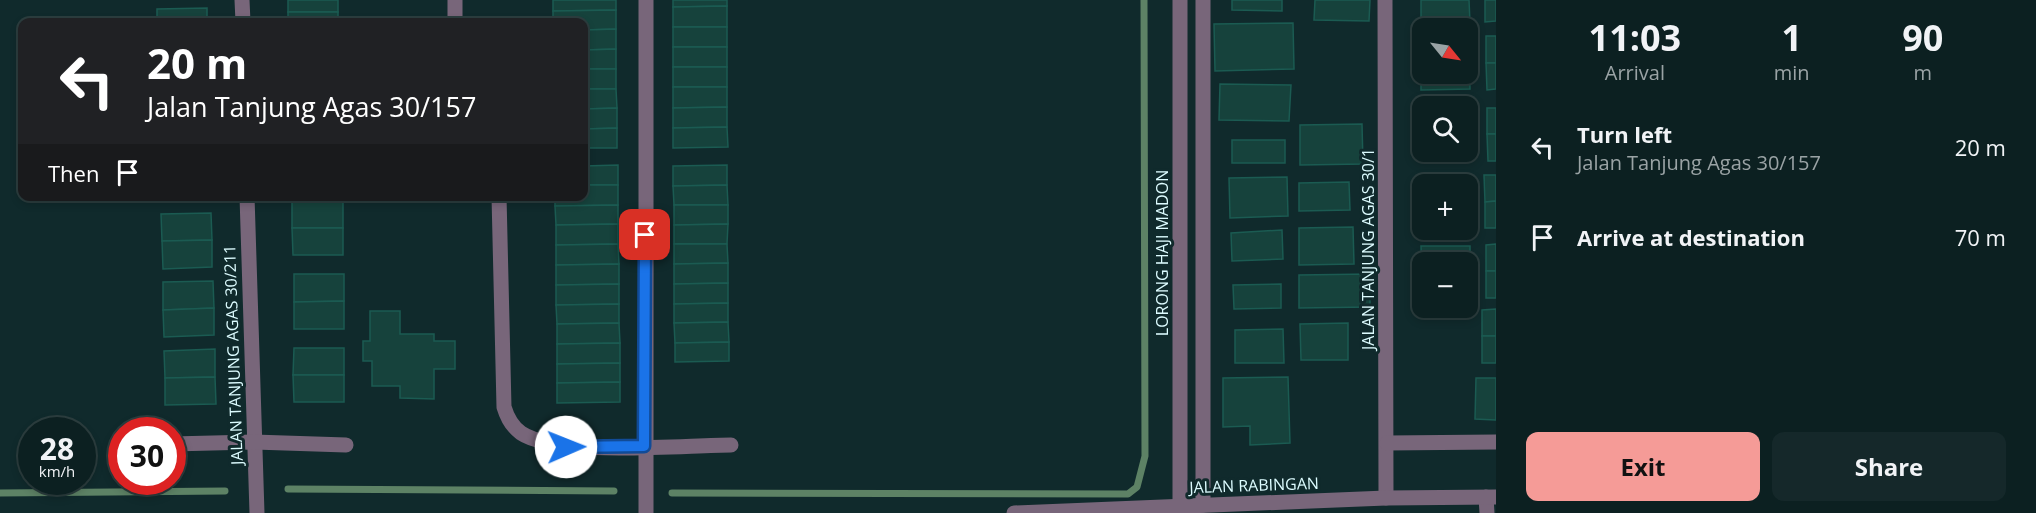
<!DOCTYPE html>
<html lang="en">
<head>
<meta charset="utf-8">
<style>
	:root { --surface:#0c2021; --page:#15282a; --text:#f1f3f6; --muted:#9aa3a5; --line:#2c3e3f; --accent:#f59b97 }
	body { margin:0; font-family:"Open Sans",sans-serif; background:var(--page); color:var(--text); height:100vh; display:flex; flex-direction:column; font-size:22px; white-space:nowrap }
	* { box-sizing:border-box; margin:0 }
	p { font-size:20px; color:var(--muted) }
	.icon { flex:none; width:33px; height:33px; fill:none; stroke:currentColor; stroke-width:2; stroke-linecap:round; stroke-linejoin:round }
	.map { position:relative; flex:1; overflow:hidden }
	.details { display:flex; flex-direction:column; background:var(--surface); width:540px }
	.details>* { flex:none }
	.top-card { position:absolute; left:18px; top:18px; width:570px; height:183px; border-radius:12px; box-shadow:0 3px 9px #0003,0 0 0 2px var(--line); background:#202124; color:#fff; overflow:hidden }
	.needle { width:39px; rotate:120deg }
	.fabs { position:absolute; left:1412px; top:18px; display:grid; gap:12px }
	.fabs a { display:grid; place-items:center; width:66px; height:66px; border-radius:12px; background:var(--surface); box-shadow:0 3px 9px #0003,0 0 0 2px var(--line); font-size:30px }
	.speed { position:absolute; left:18px; top:417px; display:flex; gap:12px; font-size:30px; font-weight:700; text-align:center }
	.speed>* { display:grid; place-content:center; width:78px; height:78px; border-radius:50%; background:var(--surface); box-shadow:0 3px 9px #0003,0 0 0 2px var(--line); line-height:1 }
	.speed small { font-size:15px; font-weight:400 }
	.speed .limit { border:9px solid #d22; background:#fff; color:#111 }
	.pin { position:absolute; display:grid; place-items:center; width:51px; height:51px; color:#fff; margin:-26px; border-radius:12px; box-shadow:0 3px 9px #0006 }
	.me { position:absolute; width:66px; margin:-33px; rotate:89deg; stroke-linejoin:round; filter:drop-shadow(0 0 4px #0008) }
	.turn { display:flex; align-items:center; gap:21px; height:126px; padding:0 30px; font-size:27px }
	.turn .icon { width:78px; height:78px; stroke-width:2.5 }
	.turn b { display:block; font-size:42px; line-height:51px }
	.then { display:flex; align-items:center; height:57px; padding:0 30px; background:#0003; gap:12px; font-size:22px }
	.eta { display:flex; justify-content:space-evenly; align-items:center; height:102px; text-align:center }
	.eta b { font-size:36px; font-weight:700; line-height:42px }
	.button { display:flex; gap:12px; margin-top:auto; padding:12px 30px }
	.button a { flex:1; height:69px; border-radius:12px; background:var(--accent); color:#111; font-size:24px; font-weight:700; line-height:69px; text-align:center }
	.button a+a { background:var(--page); color:var(--text) }
	ul { padding:0; list-style:none }
	li { display:flex; align-items:center; gap:18px; height:90px; padding:0 30px }
	li div { flex:1 }
	li b { display:block; font-size:22px }
	li em { font-style:normal }
	main { display:flex; flex:1; min-height:0 }
	.map>svg:first-child { display:block }
</style>
</head>
<body>
<main>
<div class="map">
<svg width="1496" height="513" viewBox="0 0 1496 513">
	<rect width="100%" height="100%" fill="#102a2c"/>
	<g fill="none" stroke-linecap="round" stroke-linejoin="round">
		<g stroke="#5d8265" stroke-width="7">
			<path d="M288,489L614,491"/>
			<path d="M0,493L225,491"/>
			<path d="M672,493L1128,494L1137,487L1145,456L1144,0"/>
		</g>
	</g>
	<g fill="#16423c" stroke="#1b5b52" stroke-width="1.5">
		<rect x="288" y="0" width="50" height="12"/>
		<path d="M553,0H616V10L553,11Z"/>
		<path d="M673,0H727V6L673,7Z"/>
		<path d="M1232,0H1282V11L1232,10Z"/>
		<path d="M1315,0H1370L1369,21L1314,20Z"/>
		<path d="M1421,0H1469L1470,23L1421,24Z"/>
		<path d="M1485,0H1496V21L1485,22Z"/>
		<path d="M727,6V27H673V7Z"/>
		<path d="M207,8V22H157V9Z"/>
		<path d="M616,10V29L584,30V22H553V11Z"/>
		<rect x="288" y="12" width="50" height="10"/>
		<path d="M1293,23L1294,69L1215,71L1214,24Z"/>
		<rect x="673" y="27" width="54" height="20"/>
		<path d="M616,29V49L584,50V30Z"/>
		<rect x="1486" y="36" width="10" height="27"/>
		<rect x="673" y="47" width="54" height="20"/>
		<path d="M616,49V69H584V50Z"/>
		<path d="M1467,62H1469L1470,89L1421,90V63L1422,74H1467Z"/>
		<path d="M1486,63H1496V89L1487,90Z"/>
		<rect x="673" y="67" width="54" height="20"/>
		<rect x="584" y="69" width="32" height="20"/>
		<path d="M1220,84L1291,85L1289,121L1219,120Z"/>
		<path d="M673,87H727V107L673,108Z"/>
		<path d="M584,89H616L617,108L584,109Z"/>
		<path d="M727,107V127L673,128V108Z"/>
		<path d="M617,108V128L584,129V109Z"/>
		<rect x="1487" y="108" width="9" height="26"/>
		<path d="M1362,124L1363,164L1300,165V125Z"/>
		<path d="M727,127L728,147L673,148V128Z"/>
		<path d="M617,128V148H584V129Z"/>
		<path d="M1467,133L1469,160L1420,161V134H1422V152H1467Z"/>
		<path d="M1487,134H1496V161H1488Z"/>
		<rect x="1232" y="140" width="53" height="23"/>
		<path d="M618,165V185H584V166Z"/>
		<path d="M727,165V185L673,186V166Z"/>
		<path d="M1470,174V201H1467V184H1422V202V175Z"/>
		<path d="M1484,175H1496V201L1485,202Z"/>
		<path d="M1287,177L1288,216L1230,218L1229,178Z"/>
		<path d="M1349,182L1350,210L1299,211V183Z"/>
		<path d="M584,185H618V205L555,206V196H584Z"/>
		<path d="M727,185L728,205H674L673,186Z"/>
		<path d="M161,196H211V199L161,200Z"/>
		<path d="M343,200V228H292V201Z"/>
		<path d="M1496,201V228H1485V202Z"/>
		<path d="M618,205V224L556,225L555,206Z"/>
		<path d="M674,205H728V224L674,225Z"/>
		<path d="M211,213L212,240L162,241L161,214Z"/>
		<path d="M618,224V244L556,245V225Z"/>
		<path d="M728,224L727,244H674V225Z"/>
		<path d="M1353,227L1354,264L1299,265V228Z"/>
		<path d="M292,228H343V255H293Z"/>
		<path d="M1282,230L1283,259L1232,261L1231,233Z"/>
		<path d="M212,240V267L163,269L162,241Z"/>
		<path d="M618,244L619,264L556,265V245Z"/>
		<path d="M674,244H727L728,263L674,264Z"/>
		<path d="M1496,244V271H1486V245Z"/>
		<path d="M1421,246H1470V272H1467V262H1422V273Z"/>
		<path d="M728,263V283L674,284V264Z"/>
		<path d="M619,264V284L556,285V265Z"/>
		<rect x="1486" y="271" width="10" height="27"/>
		<path d="M294,274H344V301L294,302Z"/>
		<path d="M1370,274V307L1299,308V275Z"/>
		<path d="M213,281L214,308L163,310V282Z"/>
		<path d="M728,283V303L674,304V284Z"/>
		<path d="M619,284V304L556,305V285Z"/>
		<path d="M1281,284V308L1234,309L1233,285Z"/>
		<path d="M344,301V329H294V302Z"/>
		<path d="M728,303V322L674,323V304Z"/>
		<path d="M619,304V323L557,324L556,305Z"/>
		<path d="M214,308V335L164,337L163,310Z"/>
		<path d="M1496,309V336H1482V310Z"/>
		<path d="M370,311H400V334H434V341H455V369H434V399L400,398V386H372V361H363V341H370Z"/>
		<path d="M728,322L729,342L675,343L674,323Z"/>
		<path d="M619,323L620,343L557,344V324Z"/>
		<path d="M1348,323V360H1301L1300,324Z"/>
		<path d="M1283,329L1284,363H1235V330Z"/>
		<rect x="1482" y="336" width="14" height="27"/>
		<path d="M729,342V361L675,362V343Z"/>
		<path d="M620,343V363L557,364V344Z"/>
		<path d="M294,348H344V375H293Z"/>
		<path d="M215,349V377L165,378L164,351Z"/>
		<path d="M620,363V382L557,383V364Z"/>
		<path d="M293,375H344V402H294Z"/>
		<path d="M215,377L216,404L165,405V378Z"/>
		<path d="M1288,377L1290,443L1250,445V426L1223,427V378Z"/>
		<path d="M1476,378H1496V420L1475,419Z"/>
		<path d="M620,382V402L557,403V383Z"/>
	</g>
	<g fill="none" stroke-linecap="round" stroke-linejoin="round">
		<g stroke="#78667a" stroke-width="15">
			<path d="M242,0L243,22"/>
			<path d="M455,0V22"/>
			<path d="M646,0V513"/>
			<path d="M1203,0V505"/>
			<path d="M1385,0L1386,498"/>
			<path d="M247,196L257,513"/>
			<path d="M499,196L504,407C507,417 511,426 521,433C556,457 684,445 731,445"/>
			<path d="M1387,443L1496,442"/>
			<path d="M172,444L253,442L346,445"/>
			<path d="M1486,497L1487,513"/>
			<path d="M1180,507V0"/>
			<path d="M1014,513L1386,498L1496,497"/>
		</g>
	</g>
	<g fill="none" stroke-linecap="round" stroke-linejoin="round">
		<g stroke="#114b97" stroke-width="15">
			<path id="route" d="M566,447L644,446L645,235"/>
		</g>
		<use href="#route" stroke="#1a73e8" stroke-width="10"/>
	</g>
	<g text-anchor="middle" dominant-baseline="central" stroke-width="6" stroke-linejoin="round" paint-order="stroke">
		<g font-size="16" fill="#ddfcff" stroke="#102a2c">
			<text transform="translate(1368 249) rotate(-90)">JALAN TANJUNG AGAS 30/1</text>
			<text transform="translate(1162 253) rotate(-90)">LORONG HAJI MADON</text>
			<text transform="translate(233 355) rotate(-92)">JALAN TANJUNG AGAS 30/211</text>
			<text transform="translate(1254 485) rotate(-2)">JALAN RABINGAN</text>
		</g>
	</g>
</svg>
<div class="fabs">
<a><svg class="needle" viewBox="-14 -14 28 28"><path d="M0-13l5 13h-10z" fill="#e53935"/><path d="M0 13l5-13h-10z" fill="#9aa3a5"/></svg></a>
<a><svg class="icon" aria-label="search" viewBox="0 0 24 24"><circle cx="10" cy="10" r="6"/><path d="M15 15l6 6"/></svg></a>
<a>+</a>
<a>−</a>
</div>
<div class="speed"><div>28<small>km/h</small></div><div class="limit">30</div></div>
<div class="pin" style="left:645px;top:235px;background:#d93025"><svg class="icon" aria-label="arrive" viewBox="0 0 24 24"><path d="M6 21V4h12l-3 4 3 4H6"/></svg></div>
<svg class="me" style="left:566px;top:447px" viewBox="-20 -20 40 40"><circle r="19" fill="#fff"/><path d="M0-13L10 11 0 6-10 11z" fill="#1a73e8"/></svg>
<div class="top-card">
<div class="turn"><svg class="icon" aria-label="left" viewBox="0 0 24 24"><path d="M17 20v-9H6M10 6l-5 5 5 5"/></svg><div><b>20 m</b>Jalan Tanjung Agas 30/157</div></div>
<div class="then">Then<svg class="icon" aria-label="arrive" viewBox="0 0 24 24"><path d="M6 21V4h12l-3 4 3 4H6"/></svg></div>
</div>
</div>
<section class="details">
<div class="eta">
<div><b>11:03</b><p>Arrival</p></div>
<div><b>1</b><p>min</p></div>
<div><b>90</b><p>m</p></div>
</div>
<ul>
<li><svg class="icon" aria-label="left" viewBox="0 0 24 24"><path d="M17 20v-9H6M10 6l-5 5 5 5"/></svg><div><b>Turn left</b><p>Jalan Tanjung Agas 30/157</p></div><em>20 m</em></li>
<li><svg class="icon" aria-label="arrive" viewBox="0 0 24 24"><path d="M6 21V4h12l-3 4 3 4H6"/></svg><div><b>Arrive at destination</b></div><em>70 m</em></li>
</ul>
<div class="button"><a>Exit</a><a>Share</a></div>
</section>
</main>
</body>
</html>
